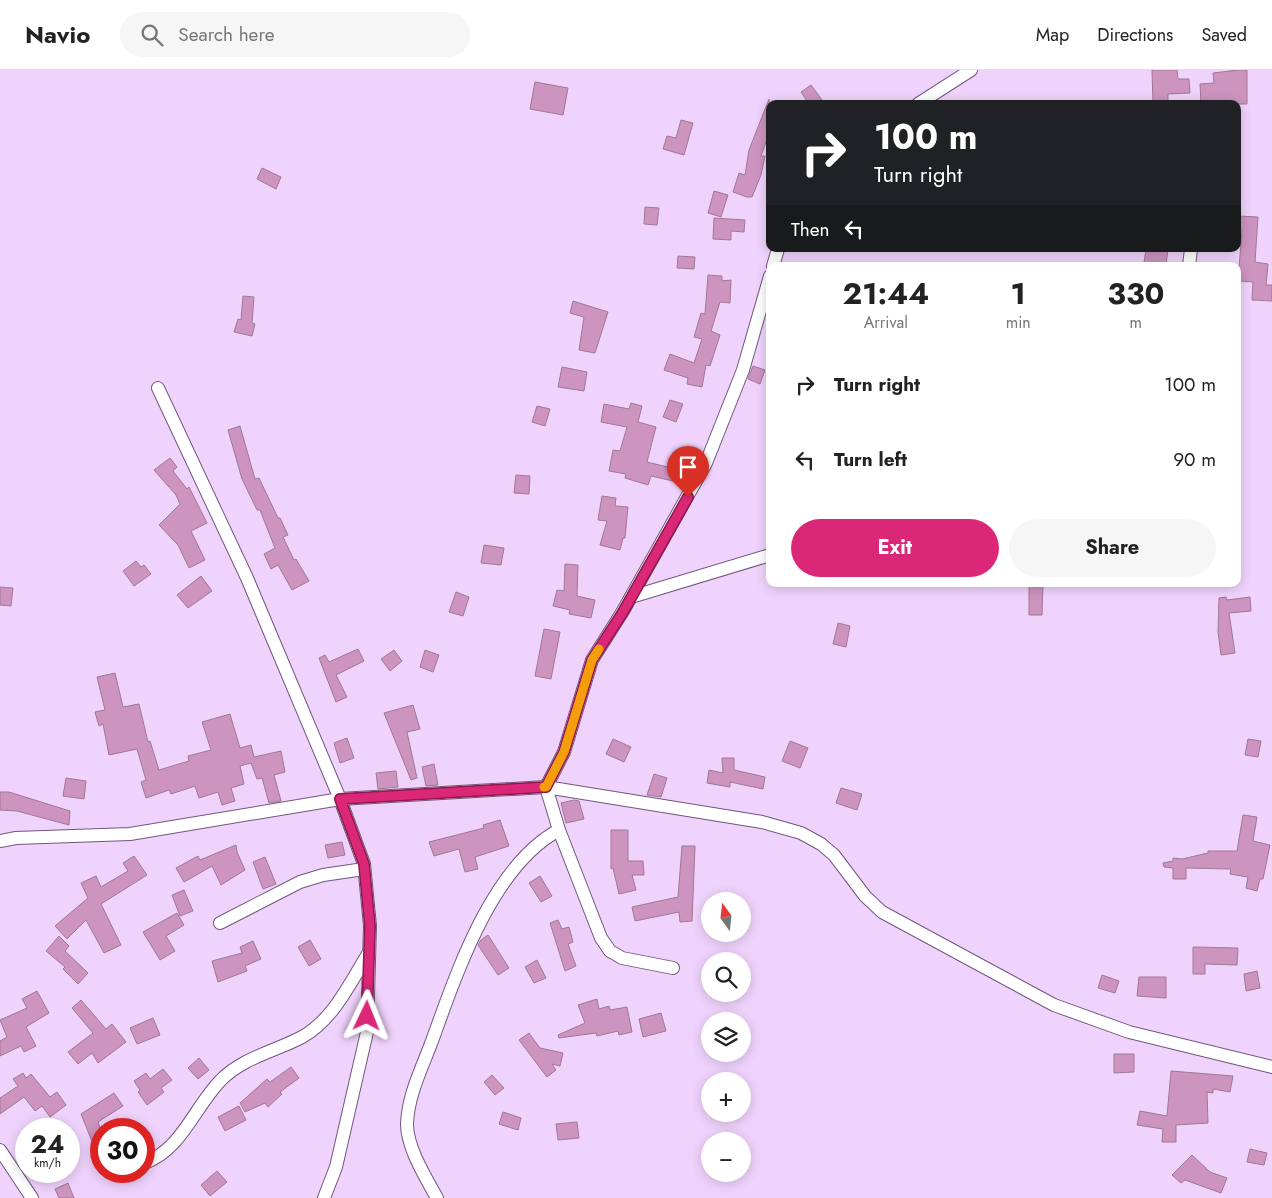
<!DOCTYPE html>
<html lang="en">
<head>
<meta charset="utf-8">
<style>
	:root { --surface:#fff; --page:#f6f6f6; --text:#222; --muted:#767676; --line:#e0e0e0; --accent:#db2777 }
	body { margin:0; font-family:Jost,sans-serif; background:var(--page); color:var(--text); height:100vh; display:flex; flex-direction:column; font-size:19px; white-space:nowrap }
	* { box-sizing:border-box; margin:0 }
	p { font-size:16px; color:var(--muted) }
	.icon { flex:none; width:28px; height:28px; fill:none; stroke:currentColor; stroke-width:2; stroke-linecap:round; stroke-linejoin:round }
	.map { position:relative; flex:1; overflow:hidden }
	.panel { position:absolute; left:766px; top:192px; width:475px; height:325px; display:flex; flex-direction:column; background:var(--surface); border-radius:10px; box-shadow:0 2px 12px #0003 }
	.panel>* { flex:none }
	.hud { position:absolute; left:766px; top:30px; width:475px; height:152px; border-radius:10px; box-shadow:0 2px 12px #0003; background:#202124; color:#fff; overflow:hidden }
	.needle { width:32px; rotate:345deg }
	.tools { position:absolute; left:701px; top:822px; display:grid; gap:10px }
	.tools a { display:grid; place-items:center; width:50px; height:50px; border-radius:50%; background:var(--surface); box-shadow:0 2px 12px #0003; font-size:25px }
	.speed { position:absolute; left:15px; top:1048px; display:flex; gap:10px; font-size:25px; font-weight:700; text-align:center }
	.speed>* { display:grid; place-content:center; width:65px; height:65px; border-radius:50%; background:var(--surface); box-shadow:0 2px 12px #0003; line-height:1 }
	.speed small { font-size:12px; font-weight:400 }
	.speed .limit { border:8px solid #d22; background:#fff; color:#111 }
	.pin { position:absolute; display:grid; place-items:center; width:42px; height:42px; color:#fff; margin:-51px -21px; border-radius:50% 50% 50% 0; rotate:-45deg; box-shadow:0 0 5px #0007 }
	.pin .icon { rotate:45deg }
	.me { position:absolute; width:55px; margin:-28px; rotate:2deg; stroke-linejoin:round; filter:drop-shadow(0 0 4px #0008) }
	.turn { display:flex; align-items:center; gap:18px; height:105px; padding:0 25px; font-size:22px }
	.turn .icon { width:65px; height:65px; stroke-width:2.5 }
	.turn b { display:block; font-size:35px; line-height:42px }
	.then { display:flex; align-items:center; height:48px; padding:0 25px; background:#0003; gap:10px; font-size:19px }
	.eta { display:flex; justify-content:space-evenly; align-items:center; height:85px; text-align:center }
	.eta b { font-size:30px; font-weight:700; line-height:35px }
	.action { display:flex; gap:10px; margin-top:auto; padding:10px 25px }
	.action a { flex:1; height:58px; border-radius:30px; background:var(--accent); color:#fff; font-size:20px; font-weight:700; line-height:58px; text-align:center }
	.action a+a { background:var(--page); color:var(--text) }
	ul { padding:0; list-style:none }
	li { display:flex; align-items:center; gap:15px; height:75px; padding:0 25px }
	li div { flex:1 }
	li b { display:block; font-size:19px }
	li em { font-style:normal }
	header { display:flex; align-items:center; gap:30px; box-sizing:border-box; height:70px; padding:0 25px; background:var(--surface); border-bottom:1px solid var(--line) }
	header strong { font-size:24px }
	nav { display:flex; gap:28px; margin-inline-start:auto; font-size:18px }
	.search { width:350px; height:45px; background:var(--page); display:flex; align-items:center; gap:12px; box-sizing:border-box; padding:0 18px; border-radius:28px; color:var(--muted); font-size:19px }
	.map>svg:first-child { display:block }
</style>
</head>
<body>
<header>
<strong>Navio</strong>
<div class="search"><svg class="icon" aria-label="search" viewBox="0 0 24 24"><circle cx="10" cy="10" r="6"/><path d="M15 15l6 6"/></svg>Search here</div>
<nav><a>Map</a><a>Directions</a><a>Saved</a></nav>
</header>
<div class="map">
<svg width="1272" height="1128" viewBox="0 0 1272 1128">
	<rect width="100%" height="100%" fill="#f0d3fd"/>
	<g fill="#cd94c0" stroke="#9f7895">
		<path d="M1152,0H1177L1178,9H1189L1190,23L1168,24V34H1153Z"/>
		<path d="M1238,0H1247V34H1201L1200,14L1214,13L1213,3Z"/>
		<path d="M535,12L568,18L563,45L530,39Z"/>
		<path d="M811,15L825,34H809L801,22Z"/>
		<path d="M769,29L770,61L761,86H765L761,105L752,127H747L733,122L739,103L745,105L749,80Z"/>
		<path d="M681,50L693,53L684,85L663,79L667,66L676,68Z"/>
		<path d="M262,98L281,107L276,119L257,109Z"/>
		<path d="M714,121L728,125L721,147L708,143Z"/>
		<path d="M645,137L659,138L657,155L644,154Z"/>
		<path d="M1238,146L1258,147L1255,192L1268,194L1266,215H1272V231L1252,230L1253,212L1238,211L1242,160L1238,159Z"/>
		<path d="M714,148L745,150L744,162L731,161V170L713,169Z"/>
		<path d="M1146,179L1157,181V179H1168L1166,195L1144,193Z"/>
		<path d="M678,186L695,187L694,199L677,198Z"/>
		<path d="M708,205L722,206V211L731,210L730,233L720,232L711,261L720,265L710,296L706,295L702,317L687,314L688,308L664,300L670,284L694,293L702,269L694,267L701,243L705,244Z"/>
		<path d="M243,226L254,227L252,253L255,254L252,266L234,262L238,249L241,250Z"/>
		<path d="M573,231L608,242L595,283L579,280L584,247L570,243Z"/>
		<path d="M753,296L765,300L760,314L748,309Z"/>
		<path d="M562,297L587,302L584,321L558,317Z"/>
		<path d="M670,330L683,334L676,352L663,347Z"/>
		<path d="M631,333L642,336L638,352L656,357L647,392L676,399L673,411L651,406L648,415L625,408L626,404L609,401L613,380L620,381L627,357L601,352L604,334L629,339Z"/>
		<path d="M537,336L550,339L545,356L532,352Z"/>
		<path d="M240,356L255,409L259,408L278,448H280L288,465L283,467L294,490L296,489L309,511L292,520L278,495L271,499L264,484L275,478L260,440H257L242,409L228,360Z"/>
		<path d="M170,388L177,397L173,401L187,419L189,417L207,453L191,461L205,490L189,498L178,475L159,455L180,434L176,425L154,400Z"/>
		<path d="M516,405L530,406L529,424L514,423Z"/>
		<path d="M602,426L616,428L615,436L628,437L625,468H623L620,480L600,475L607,451L598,450Z"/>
		<path d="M484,475L504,478L501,495L481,493Z"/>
		<path d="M136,491L141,497L144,495L151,504L134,516L123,501Z"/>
		<path d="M565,494L578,495L577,526L595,530L591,548L569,544L570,540L553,536L557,520L564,521Z"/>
		<path d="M201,506L212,521L188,538L177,525Z"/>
		<path d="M1029,514H1043L1042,545H1029Z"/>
		<path d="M0,517L13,518L11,536L0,535Z"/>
		<path d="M456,522L469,527L463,546L449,542Z"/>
		<path d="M1226,527L1227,530L1250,527L1251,541L1229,543L1235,583L1221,585L1218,562L1219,528Z"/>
		<path d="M838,553L850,556L846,577L833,574Z"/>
		<path d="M544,559L560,562L551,609L535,606Z"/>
		<path d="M358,579L364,591L336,605L347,627L336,632L319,588L325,585L329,592Z"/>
		<path d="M394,580L402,591L390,601L381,589Z"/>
		<path d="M425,580L439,585L433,602L420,597Z"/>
		<path d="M115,603L123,637L139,634L148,672L150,671L159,700L189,691L188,686L211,680L202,652L230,644L240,678L251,675L254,687L281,681L285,702L274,705L281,731L269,733L262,708L257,709L251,693L240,696L244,714L231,718L235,731L222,735L218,722L199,728L195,716L171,724L169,720L146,728L141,712L146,710L137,679L109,685L103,654L99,656L95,642L105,640L97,607Z"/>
		<path d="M413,635L420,659L407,662L417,708L411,710L384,643Z"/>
		<path d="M347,668L354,688L340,693L334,673Z"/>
		<path d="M613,669L631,677L624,692L606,684Z"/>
		<path d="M1248,669L1261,671L1258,687L1245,685Z"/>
		<path d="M790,671L808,678L800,698L782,691Z"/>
		<path d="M722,688H734V700L765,707L763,719L730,712V717L707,713L709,700L723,703Z"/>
		<path d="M434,694L438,715L426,716L422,697Z"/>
		<path d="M396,701L398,717L378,719L376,703Z"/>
		<path d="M654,704L667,708L661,727L647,725Z"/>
		<path d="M66,708L86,711L84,729L63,726Z"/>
		<path d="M841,718L862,724L857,740L836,733Z"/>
		<path d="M0,722H9L70,741L69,755L17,741L0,740Z"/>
		<path d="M574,730L579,731L584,749L566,753L561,733Z"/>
		<path d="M1243,745L1257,747L1253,771L1270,775L1263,809H1260L1257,821L1246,818L1248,807L1230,804L1231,799L1186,798V809H1173V798L1164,797L1163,793L1173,791V788L1182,789L1208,783V781H1237Z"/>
		<path d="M500,750L509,776L475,787L478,799L465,802L459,779L434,786L429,772L484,758L483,755Z"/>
		<path d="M611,760H628V791H643L644,805H632L636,820L619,824L613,798L611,799Z"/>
		<path d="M342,772L345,785L328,788L325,775Z"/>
		<path d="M236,775L237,782L245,800L221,815L212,796L184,812L176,798L198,786L200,790Z"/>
		<path d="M682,776H695L692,851L680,852L679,842L635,851L632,837L678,827Z"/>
		<path d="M134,786L147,805L101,834L121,875L104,883L86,850L67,869L55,856L88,828L81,813L96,806L101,817L128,801L123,793Z"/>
		<path d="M265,787L276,814L263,819L253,792Z"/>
		<path d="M540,806L552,826L541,832L529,813Z"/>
		<path d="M184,820L193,841L180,846L172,825Z"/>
		<path d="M177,843L184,855L166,866L175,881L160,890L143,862Z"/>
		<path d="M558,850L562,859L569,857L573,872L568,874L576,896L565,901L550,853Z"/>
		<path d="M488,865L509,898L498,905L478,875L481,870Z"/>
		<path d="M59,866L69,876L65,881L88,903L78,914L63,899L65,897L46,881Z"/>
		<path d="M310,870L321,889L309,896L298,877Z"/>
		<path d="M253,871L261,889L245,896L247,901L218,912L212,891L242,883L240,877Z"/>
		<path d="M1193,877L1238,878L1237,895L1205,894V904H1193Z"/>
		<path d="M537,890L546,908L534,913L525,897Z"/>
		<path d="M1257,901L1260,918L1246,921L1244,904Z"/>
		<path d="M1102,905L1119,911L1115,923L1098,918Z"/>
		<path d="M1139,907H1166V928L1137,926Z"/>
		<path d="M37,921L49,943L26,957L36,976L24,982L21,976L0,986V971L7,967L0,950L27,938L22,929Z"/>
		<path d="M597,929L599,939L609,936L610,940L627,937L632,962L619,965L618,961L597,966L596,963L559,968L558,965L585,953L578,935Z"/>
		<path d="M81,930L106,959L112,954L126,972L98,993L92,983L78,994L68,982L93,963L72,938Z"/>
		<path d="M661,943L666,961L643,967L639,949Z"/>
		<path d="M153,948L160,965L137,974L130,958Z"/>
		<path d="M529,963L540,978L563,983L560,996L552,994L556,1000L547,1007L519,970Z"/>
		<path d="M1114,984H1134V1002L1114,1003Z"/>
		<path d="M199,988L209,1000L198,1009L188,998Z"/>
		<path d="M291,997L299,1008L280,1022L282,1024L268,1037L265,1033L245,1042L240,1033L267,1009L270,1012Z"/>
		<path d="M163,999L172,1010L161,1018L164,1022L147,1035L138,1022L140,1020L134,1011L146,1003L150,1009Z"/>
		<path d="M1171,1001L1233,1006L1230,1022L1213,1019V1023L1207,1022L1208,1053L1176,1055V1072H1162L1163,1059L1137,1055L1140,1041L1167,1046Z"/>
		<path d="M23,1003L26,1008L31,1004L50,1027L57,1022L66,1035L50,1047L42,1036L35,1041L24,1027L0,1044V1028L18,1016L13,1009Z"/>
		<path d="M492,1005L504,1018L495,1025L484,1012Z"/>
		<path d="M114,1023L123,1036L98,1052L101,1060V1094L81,1044Z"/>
		<path d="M239,1036L246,1050L225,1061L218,1047Z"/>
		<path d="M503,1042L521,1048L518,1060L499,1054Z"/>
		<path d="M577,1052L579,1068L558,1070L556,1054Z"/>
		<path d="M1250,1079L1267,1083L1264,1095L1247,1092Z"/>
		<path d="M1192,1085L1210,1102L1227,1108L1221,1123L1185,1110L1181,1113L1172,1105Z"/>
		<path d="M217,1101L227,1112L210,1126L201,1115Z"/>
		<path d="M68,1113L74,1128H59L55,1119Z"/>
	</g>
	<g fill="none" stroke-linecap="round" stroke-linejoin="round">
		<g stroke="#71577c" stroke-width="14">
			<g id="minor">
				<path d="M918,34L971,0"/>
				<path d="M773,196L778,179"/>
				<path d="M1189,196L1191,179"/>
				<path d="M158,318L247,508L340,729L364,794L370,856L367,962L336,1097L324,1128"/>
				<path d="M631,527L770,485"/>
				<path d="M0,771L16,768L130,764L340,729L546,717L762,752L801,763L821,774L834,785L865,826L882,842L1054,935L1129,962L1272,997"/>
				<path d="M220,853L300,812L323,805L364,799"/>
				<path d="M673,898L622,888L610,881L601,868L559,760L546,717L564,682L592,590L623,541L706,393L743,300L770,206"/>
				<path d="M0,1080L32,1128"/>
				<path d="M144,1093C181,1081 195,1036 221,1010C242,988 276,981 302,967C333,950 350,913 368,884"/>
				<path d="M437,1128C426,1108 407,1078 407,1054C408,1025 422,998 432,971C457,902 492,796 559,760"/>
			</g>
		</g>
		<use href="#minor" stroke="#fff" stroke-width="12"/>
	</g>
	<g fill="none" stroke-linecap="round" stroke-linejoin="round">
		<g stroke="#8e194d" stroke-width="12">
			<path id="route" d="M367,946L370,856L364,794L340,729L546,717L564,682L592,590L623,542L688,427"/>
		</g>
		<use href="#route" stroke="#db2777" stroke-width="9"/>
		<path stroke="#f59e0b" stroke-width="9" d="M544,717H546L564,682L592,590L599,579"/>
	</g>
</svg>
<div class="tools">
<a><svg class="needle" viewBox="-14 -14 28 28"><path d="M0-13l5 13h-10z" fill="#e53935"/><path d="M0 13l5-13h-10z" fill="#767676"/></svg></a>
<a><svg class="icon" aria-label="search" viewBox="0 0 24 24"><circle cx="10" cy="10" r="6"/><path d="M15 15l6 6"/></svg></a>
<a><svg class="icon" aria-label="layers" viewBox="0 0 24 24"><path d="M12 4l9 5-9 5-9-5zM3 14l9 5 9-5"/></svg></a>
<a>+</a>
<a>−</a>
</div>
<div class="speed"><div>24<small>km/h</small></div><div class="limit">30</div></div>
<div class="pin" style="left:688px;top:427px;background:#d93025"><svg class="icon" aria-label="arrive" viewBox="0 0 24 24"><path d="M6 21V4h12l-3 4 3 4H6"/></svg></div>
<svg class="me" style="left:367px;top:946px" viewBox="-20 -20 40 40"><path d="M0-17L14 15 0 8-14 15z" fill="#db2777" stroke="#fff" stroke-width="4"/></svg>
<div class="hud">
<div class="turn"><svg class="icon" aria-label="right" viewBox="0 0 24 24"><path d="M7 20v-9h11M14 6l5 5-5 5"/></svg><div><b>100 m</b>Turn right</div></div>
<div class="then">Then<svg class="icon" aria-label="left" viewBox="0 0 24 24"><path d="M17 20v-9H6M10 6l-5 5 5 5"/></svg></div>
</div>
<section class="panel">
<div class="eta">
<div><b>21:44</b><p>Arrival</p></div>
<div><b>1</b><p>min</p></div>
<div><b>330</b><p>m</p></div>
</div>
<ul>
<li><svg class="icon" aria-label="right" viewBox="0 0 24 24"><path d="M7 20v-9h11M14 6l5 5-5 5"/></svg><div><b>Turn right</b></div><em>100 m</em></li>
<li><svg class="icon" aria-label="left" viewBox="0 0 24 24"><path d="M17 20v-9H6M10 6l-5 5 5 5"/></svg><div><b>Turn left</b></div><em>90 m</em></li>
</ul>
<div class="action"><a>Exit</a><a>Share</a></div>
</section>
</div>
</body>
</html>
